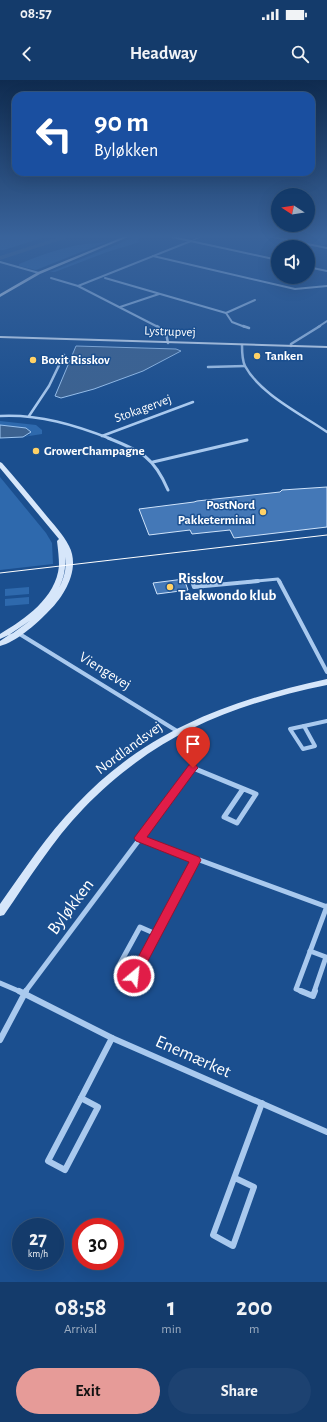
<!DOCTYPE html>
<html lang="en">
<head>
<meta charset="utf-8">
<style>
	:root { --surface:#143b6b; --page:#1d4271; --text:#f1f3f6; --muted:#9dadc1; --line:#33557e; --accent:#e69b98 }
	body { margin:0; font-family:"Alegreya Sans",sans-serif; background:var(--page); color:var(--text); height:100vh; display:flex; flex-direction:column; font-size:15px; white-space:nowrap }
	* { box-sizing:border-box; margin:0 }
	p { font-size:13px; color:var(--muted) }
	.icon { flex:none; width:22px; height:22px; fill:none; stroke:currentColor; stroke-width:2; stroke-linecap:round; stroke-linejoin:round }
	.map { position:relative; height:1202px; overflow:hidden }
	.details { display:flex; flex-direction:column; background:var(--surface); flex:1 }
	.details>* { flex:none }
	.top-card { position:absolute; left:12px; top:12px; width:303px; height:84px; border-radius:12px; box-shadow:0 4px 16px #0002,0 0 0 1px var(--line); background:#1a4fa0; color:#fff; overflow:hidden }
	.needle { width:26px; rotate:282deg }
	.buttons { position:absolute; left:271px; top:108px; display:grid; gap:8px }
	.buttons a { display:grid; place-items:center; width:44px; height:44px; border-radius:50%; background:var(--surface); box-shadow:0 4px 16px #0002,0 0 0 1px var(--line); font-size:20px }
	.speed { position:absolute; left:12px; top:1138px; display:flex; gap:8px; font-size:20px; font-weight:700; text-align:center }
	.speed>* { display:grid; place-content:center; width:52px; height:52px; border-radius:50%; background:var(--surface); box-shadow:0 4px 16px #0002,0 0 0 1px var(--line); line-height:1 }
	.speed small { font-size:10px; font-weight:400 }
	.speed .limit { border:6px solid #d22; background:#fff; color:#111 }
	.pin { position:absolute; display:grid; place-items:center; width:34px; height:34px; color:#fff; margin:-41px -17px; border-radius:50% 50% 50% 0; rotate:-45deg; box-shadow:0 0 4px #0007 }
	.pin .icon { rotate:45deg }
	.me { position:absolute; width:44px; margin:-22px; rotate:28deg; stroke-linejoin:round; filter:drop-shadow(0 0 3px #0008) }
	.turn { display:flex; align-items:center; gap:14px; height:84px; padding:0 16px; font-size:18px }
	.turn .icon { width:52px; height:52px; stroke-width:2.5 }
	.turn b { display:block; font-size:28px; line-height:34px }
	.eta { display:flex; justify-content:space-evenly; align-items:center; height:68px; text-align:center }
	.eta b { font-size:24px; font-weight:700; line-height:28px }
	.action { display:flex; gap:8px; margin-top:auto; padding:8px 16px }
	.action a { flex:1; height:46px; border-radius:24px; background:var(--accent); color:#111; font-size:16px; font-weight:700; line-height:46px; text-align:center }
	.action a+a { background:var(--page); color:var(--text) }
	.status { display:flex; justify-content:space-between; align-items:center; height:28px; padding:0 20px; background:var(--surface); direction:ltr }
	.status svg { height:11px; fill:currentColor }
	header { display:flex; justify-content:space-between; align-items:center; height:52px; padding:0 16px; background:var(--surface); font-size:18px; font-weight:700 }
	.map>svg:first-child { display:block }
</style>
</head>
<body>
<div class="status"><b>08:57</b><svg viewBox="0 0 49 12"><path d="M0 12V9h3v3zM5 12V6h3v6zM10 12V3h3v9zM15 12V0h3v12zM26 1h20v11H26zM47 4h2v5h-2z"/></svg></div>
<header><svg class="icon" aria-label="back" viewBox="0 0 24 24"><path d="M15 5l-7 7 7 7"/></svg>Headway<svg class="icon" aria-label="search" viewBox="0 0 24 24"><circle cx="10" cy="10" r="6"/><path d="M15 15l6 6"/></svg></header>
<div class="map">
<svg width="327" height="1202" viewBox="0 0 327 1202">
	<rect width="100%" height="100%" fill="#1b4f8f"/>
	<g fill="#2e69ad">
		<path d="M0,157H45L4,170H0Z"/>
		<path d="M135,157H143L137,159L140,162L107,172L55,192H50Z"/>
		<path d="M300,157H311L327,160V164L321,166L293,161Z"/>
		<path d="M109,161L36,190L19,186V184C38,176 58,169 78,165C88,163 99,164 109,161Z"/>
		<path d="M0,341L36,345L42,350V354L23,357L30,355L26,348L0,345Z"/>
		<path d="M0,397L46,453L52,463L53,484L0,490Z"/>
		<path d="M29,507V514L5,516V509Z"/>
		<path d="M29,517V524L5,526V519Z"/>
	</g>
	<g fill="#3c6290" stroke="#9cc4f0">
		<path d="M76,266L176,269L181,271L143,291L94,309L61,318L55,316Z"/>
		<path d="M0,345L26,348L31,352L23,357L0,358Z"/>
	</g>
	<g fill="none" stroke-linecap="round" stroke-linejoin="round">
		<g stroke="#9cc4f0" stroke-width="1">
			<path d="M193,160L201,157"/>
			<path d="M0,177H4"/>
		</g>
		<path fill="#3c6290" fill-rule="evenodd" d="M59,157H70L0,180V176Z"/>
	</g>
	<g fill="#4478b7" stroke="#cfe3fa">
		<path d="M327,407V447L234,458L230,450L192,454L190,450L149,455L139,429L194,422L197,421L280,412L282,410Z"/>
		<path d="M184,499L188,510L157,514L153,503Z"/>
	</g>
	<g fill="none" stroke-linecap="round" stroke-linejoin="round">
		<g stroke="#a9c9ee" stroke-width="2">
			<path d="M172,157L278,180"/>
			<path d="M273,157L327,168"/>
			<path d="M153,176L295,209L327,206"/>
			<path d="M0,182L39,193"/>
			<path d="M308,187L327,191"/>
			<path d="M51,198L78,206L158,247"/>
			<path d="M105,198L226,233"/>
			<path d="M78,206L191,161"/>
			<path d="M120,227L159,214"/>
			<path d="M245,247L232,242L226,233L255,220"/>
			<path d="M318,247L327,241"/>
		</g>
		<g stroke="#a9c9ee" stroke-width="2.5">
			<path d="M157,246L166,253L168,263"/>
			<path d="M243,246L249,248"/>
			<path d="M242,265C242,272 242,280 245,286C260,314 301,334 327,352"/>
			<path d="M291,266V264L320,246"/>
			<path d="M208,287L245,286"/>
			<path d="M0,336C39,334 75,345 111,359"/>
			<path d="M29,336L49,306L64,275"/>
			<path d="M102,356L193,322"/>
		</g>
		<g stroke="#a9c9ee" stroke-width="3">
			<path d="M108,358C141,371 154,377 168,410"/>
			<path d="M153,382L247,360"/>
			<path d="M190,496L192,502"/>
			<path d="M247,502L278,499L280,502"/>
		</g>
		<g stroke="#a9c9ee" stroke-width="4">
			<path d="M192,501L194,507L258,501"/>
			<path d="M279,501L327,592"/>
			<path d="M18,553L177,651"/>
			<path d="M304,646L315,666L303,669L290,649Z"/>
			<path d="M304,646L327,641"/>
		</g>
		<g stroke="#a9c9ee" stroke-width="5">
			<path d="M140,758L327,827"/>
			<path d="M140,847L156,854L134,896L117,889Z"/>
			<path d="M156,854L195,780"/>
			<path d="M310,871L326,877L314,912"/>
			<path d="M0,903L21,912"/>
			<path d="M25,912L193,688L256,714L237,743L224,737L243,709"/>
			<path d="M303,912L296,909L327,826"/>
		</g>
		<g stroke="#a9c9ee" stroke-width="6">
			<path d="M19,911L112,958L327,1052"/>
			<path d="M301,911L313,916L315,911"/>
			<path d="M0,960L26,911"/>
			<path d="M81,1018L98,1027L65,1090L48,1081Z"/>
			<path d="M81,1018L112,958"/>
			<path d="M235,1098L254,1107L233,1166L213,1155L262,1023"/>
		</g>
		<g fill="#d6e6fa" fill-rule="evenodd">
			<path d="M123,157H128L40,194L0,217V214L38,192Z"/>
			<path d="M0,256L327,266V268L0,258Z"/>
			<path d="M0,382L2,383C17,400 31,417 45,434C53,444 63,454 69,466C81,489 64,517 47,533C35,545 16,562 0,566V561L31,540L13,553L0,559V554C25,539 56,518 59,486C59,478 58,469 57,461L59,459L0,388ZM65,477C67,488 64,498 59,508C64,498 66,488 65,477Z"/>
			<path d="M327,599V605C230,625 153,656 83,729C53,760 29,799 4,835L0,836V824C24,790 47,755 76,725C145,651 230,620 327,599Z"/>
		</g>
		<path stroke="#fff" stroke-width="1" d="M0,493L327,455"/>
	</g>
	<linearGradient id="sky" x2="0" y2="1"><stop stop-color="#0f2b4f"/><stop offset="0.48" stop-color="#39639b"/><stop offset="1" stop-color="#39639b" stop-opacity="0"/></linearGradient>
	<rect width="327" height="326" fill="url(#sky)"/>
	<path fill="#e11d48" stroke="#92132f" d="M193,684L196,685L198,688L196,690L147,757L199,777L201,780L138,900L134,902L129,900L128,896L189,782L136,761L134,758L189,685Z"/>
	<g fill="#ffd166" stroke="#1b4f8f" stroke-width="1.5">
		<circle cx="257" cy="276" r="4"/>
		<circle cx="33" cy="280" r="4"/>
		<circle cx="36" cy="371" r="4"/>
		<circle cx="263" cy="432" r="4"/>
		<circle cx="170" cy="507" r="4"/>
	</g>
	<g text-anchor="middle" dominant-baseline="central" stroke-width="3" stroke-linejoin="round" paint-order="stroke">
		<g font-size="13" fill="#fff" stroke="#1b4f8f">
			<text transform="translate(170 252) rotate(2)">Lystrupvej</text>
			<text transform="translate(143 329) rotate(-20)">Stokagervej</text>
		</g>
		<g font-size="13" font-weight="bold" fill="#fff" stroke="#1b4f8f" text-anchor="start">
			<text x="265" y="276">Tanken</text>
			<text x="41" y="280">Boxit Risskov</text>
			<text x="44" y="371">GrowerChampagne</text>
			<text x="255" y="425" text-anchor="end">PostNord<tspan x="255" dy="15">Pakketerminal</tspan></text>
		</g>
		<g font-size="15" font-weight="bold" fill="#fff" stroke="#1b4f8f" text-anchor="start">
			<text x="178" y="498">Risskov<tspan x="178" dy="17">Taekwondo klub</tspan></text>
		</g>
		<g font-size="15" fill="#fff" stroke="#1b4f8f">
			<text transform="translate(105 591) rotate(32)">Viengevej</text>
			<text transform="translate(129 668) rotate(-36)">Nordlandsvej</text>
		</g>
		<g font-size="18" fill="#fff" stroke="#1b4f8f">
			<text transform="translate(71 827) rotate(-53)">Byløkken</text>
			<text transform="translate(193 977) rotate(24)">Enemærket</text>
		</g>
	</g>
</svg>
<div class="buttons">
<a><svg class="needle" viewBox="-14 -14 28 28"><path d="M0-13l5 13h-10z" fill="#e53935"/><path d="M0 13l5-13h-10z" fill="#9dadc1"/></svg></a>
<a><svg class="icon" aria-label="sound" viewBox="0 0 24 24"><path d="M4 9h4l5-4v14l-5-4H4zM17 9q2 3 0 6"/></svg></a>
</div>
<div class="speed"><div>27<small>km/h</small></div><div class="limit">30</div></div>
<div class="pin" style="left:193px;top:688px;background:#d93025"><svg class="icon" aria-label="arrive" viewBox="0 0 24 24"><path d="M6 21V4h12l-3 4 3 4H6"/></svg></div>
<svg class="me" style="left:134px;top:896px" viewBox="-20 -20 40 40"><circle r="17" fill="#e11d48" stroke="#fff" stroke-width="3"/><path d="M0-11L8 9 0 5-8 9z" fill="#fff"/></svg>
<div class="top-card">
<div class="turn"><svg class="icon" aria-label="left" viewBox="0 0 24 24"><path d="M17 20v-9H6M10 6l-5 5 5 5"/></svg><div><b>90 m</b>Byløkken</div></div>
</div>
</div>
<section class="details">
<div class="eta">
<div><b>08:58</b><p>Arrival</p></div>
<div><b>1</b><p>min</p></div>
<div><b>200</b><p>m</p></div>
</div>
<div class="action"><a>Exit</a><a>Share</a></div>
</section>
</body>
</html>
